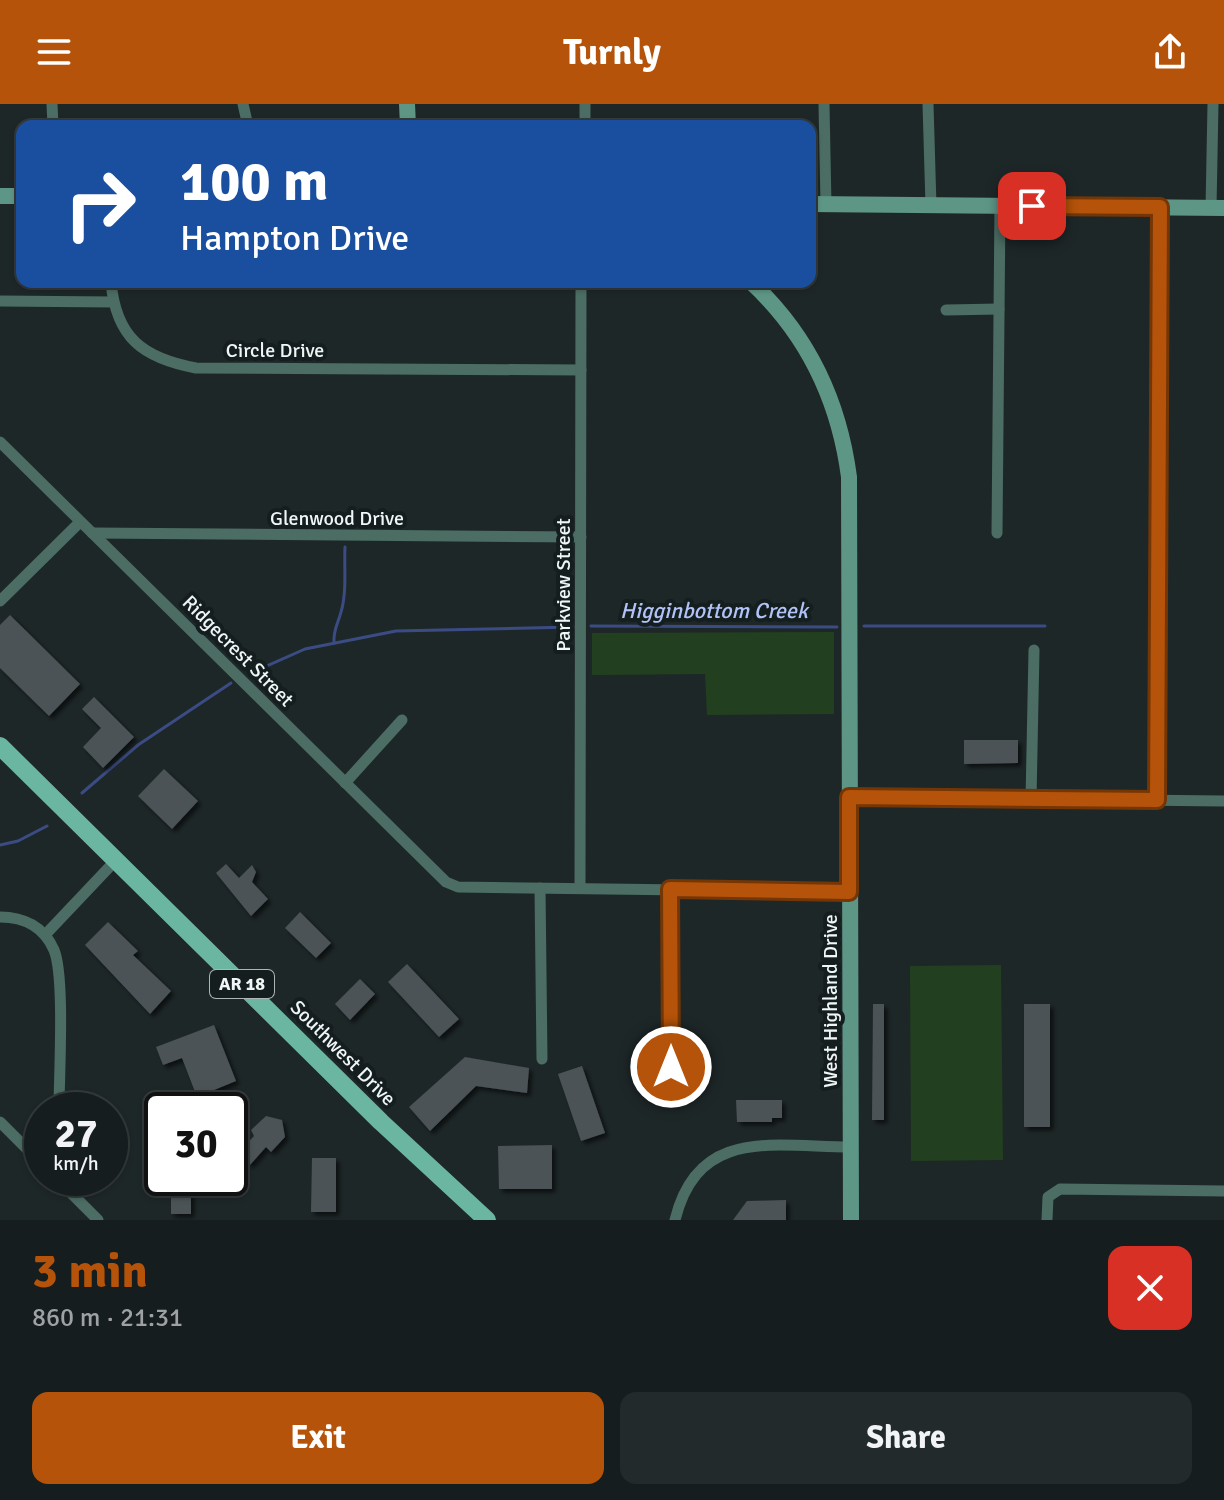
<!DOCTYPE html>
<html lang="en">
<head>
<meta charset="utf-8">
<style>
	:root { --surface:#161d1e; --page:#232a2b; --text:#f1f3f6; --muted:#9ea2a4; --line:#353b3c; --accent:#b45309 }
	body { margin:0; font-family:Signika,sans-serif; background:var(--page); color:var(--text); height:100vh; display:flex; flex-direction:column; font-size:30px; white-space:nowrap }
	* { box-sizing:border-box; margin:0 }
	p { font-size:26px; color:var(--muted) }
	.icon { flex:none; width:44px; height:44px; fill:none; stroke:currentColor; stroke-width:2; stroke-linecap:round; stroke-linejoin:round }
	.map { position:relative; height:1116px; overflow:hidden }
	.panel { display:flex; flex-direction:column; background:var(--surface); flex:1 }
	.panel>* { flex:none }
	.hud { position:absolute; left:16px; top:16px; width:800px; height:168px; border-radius:16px; box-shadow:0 2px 6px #0004,0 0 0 2px var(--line); background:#1a4fa0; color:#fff; overflow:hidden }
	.speed { position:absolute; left:24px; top:988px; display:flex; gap:16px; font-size:40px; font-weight:700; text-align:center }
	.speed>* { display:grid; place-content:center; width:104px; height:104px; border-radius:50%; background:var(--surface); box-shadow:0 2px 6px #0004,0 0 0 2px var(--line); line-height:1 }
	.speed small { font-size:20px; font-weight:400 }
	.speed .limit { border:4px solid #111; border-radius:12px; background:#fff; color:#111 }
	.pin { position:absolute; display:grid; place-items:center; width:68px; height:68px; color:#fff; margin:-34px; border-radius:16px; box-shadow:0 4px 12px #0006 }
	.me { position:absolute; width:88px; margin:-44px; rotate:0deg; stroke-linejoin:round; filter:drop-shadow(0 0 6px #0008) }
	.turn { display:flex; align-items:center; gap:28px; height:168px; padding:0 32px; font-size:36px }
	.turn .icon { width:104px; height:104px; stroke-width:2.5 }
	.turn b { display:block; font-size:56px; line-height:68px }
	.round { display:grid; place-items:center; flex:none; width:84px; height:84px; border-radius:16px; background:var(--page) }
	.headline { display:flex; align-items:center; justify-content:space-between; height:136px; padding:0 32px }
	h1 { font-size:48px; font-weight:700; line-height:60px; color:var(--accent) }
	.action { display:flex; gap:16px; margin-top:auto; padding:16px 32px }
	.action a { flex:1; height:92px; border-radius:16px; background:var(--accent); color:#fff; font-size:32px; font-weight:700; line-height:92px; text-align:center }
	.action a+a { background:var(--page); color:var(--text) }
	header { display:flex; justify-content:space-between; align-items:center; height:104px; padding:0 32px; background:var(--accent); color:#fff; font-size:36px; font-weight:700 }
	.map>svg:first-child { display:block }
</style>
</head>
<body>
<header><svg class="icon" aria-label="menu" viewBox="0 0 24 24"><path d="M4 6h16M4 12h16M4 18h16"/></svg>Turnly<svg class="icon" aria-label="share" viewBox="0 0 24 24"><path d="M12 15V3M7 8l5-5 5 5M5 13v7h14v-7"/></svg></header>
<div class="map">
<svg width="1224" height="1116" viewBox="0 0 1224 1116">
	<defs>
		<filter id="shadow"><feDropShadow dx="3.5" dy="3.5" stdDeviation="2" flood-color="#0009"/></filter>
	</defs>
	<rect width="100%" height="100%" fill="#1e2728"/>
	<g fill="#22401f">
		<path d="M834,528V610L707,611L705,570L592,571V529Z"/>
		<path d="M1001,861L1003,1056L911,1057L910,862Z"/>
	</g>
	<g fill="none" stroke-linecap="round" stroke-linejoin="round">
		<g stroke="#3b4c84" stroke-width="3">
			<path d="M591,522L837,523"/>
			<path d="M864,522H1045"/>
			<path d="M334,539C333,526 338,520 341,508C347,488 344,464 345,443"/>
			<path d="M251,569L305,545L396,527L573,523"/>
			<path d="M82,689L138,641L231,579"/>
			<path d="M0,741L18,737L47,722"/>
		</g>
	</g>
	<g fill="#4b5257" filter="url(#shadow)">
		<path d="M10,511L80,580L49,612L0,564V521Z"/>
		<path d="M94,593L134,633L103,664L83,643L101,624L82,605Z"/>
		<path d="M964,636H1018V659L964,660Z"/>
		<path d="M164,665L198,697L172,725L138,692Z"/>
		<path d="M226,760L239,774L252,761L256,768L252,778L268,795L251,812L216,769Z"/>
		<path d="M300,808L331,839L316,854L285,824Z"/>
		<path d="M108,818L138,847L133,851L171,887L150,910L85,841Z"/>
		<path d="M407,860L459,915L439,933L388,878Z"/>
		<path d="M360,875L375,890L350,916L335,900Z"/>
		<path d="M873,900H884V1016H872Z"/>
		<rect x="1024" y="900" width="26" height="123"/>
		<path d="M214,921L236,977L197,993L182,954L163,961L156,943Z"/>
		<path d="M465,953L529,964L527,989L476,982L430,1027L409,1003Z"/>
		<path d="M582,962L605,1029L581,1037L558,970Z"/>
		<path d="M736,996H782V1014H772V1018H737Z"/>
		<path d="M266,1012L282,1016L285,1033L271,1048L266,1043L250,1061L237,1050L254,1032L251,1026Z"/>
		<path d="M552,1041V1085H499L498,1042Z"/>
		<path d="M312,1054H336V1108H311Z"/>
		<rect x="171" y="1074" width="20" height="36"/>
		<path d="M786,1096V1116H733L747,1097Z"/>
	</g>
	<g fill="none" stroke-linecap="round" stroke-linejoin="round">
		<g stroke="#4b6d63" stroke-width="11">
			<path d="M52,0L53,22"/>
			<path d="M243,0L248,22"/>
			<path d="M824,0L826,101"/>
			<path d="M928,0L931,102"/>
			<path d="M585,22V0"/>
			<path d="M1211,104L1213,0"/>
			<path d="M111,178C116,234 143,254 196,264L581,266"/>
			<path d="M0,197L113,198"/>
			<path d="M946,206L999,205"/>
			<path d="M0,338L446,778L458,783L849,788"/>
			<path d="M92,429L581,433"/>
			<path d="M997,429L1000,102"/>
			<path d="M0,497L80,418"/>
			<path d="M345,679L402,616"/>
			<path d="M849,693L1224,697"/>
			<path d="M1031,696L1034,546"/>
			<path d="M1157,696L1160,103"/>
			<path d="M540,784L542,955"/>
			<path d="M580,784L581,178"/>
			<path d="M670,785L671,963"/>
			<path d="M0,813C24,813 44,823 54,846C65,872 59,972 59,1006"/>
			<path d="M45,831L116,756"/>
			<path d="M0,1018L42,1060"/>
			<path d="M56,1074L98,1116"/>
			<path d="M675,1116C698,1022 775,1043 851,1043"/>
			<path d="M1047,1116L1048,1093L1060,1085L1224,1087"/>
		</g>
		<g stroke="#5e9686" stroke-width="16">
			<path d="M407,0L408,22"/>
			<path d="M0,92H22"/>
			<path d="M810,100L1224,104"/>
			<path d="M751,178C807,230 839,297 849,373L851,1116"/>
		</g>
		<path stroke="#6bb6a1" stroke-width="18" d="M0,642L381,1018L487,1116"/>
	</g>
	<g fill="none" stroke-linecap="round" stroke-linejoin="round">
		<g stroke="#753606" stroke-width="20">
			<path id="route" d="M671,963L670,785L849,788V693L1157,696L1160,103L1032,102"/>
		</g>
		<use href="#route" stroke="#b45309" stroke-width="14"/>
	</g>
	<g text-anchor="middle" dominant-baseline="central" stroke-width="8" stroke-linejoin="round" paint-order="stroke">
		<rect fill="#151e1f" stroke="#aeb5b6" stroke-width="2" x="210" y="866" width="64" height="28" rx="6"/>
		<g font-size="18" font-weight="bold" fill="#f0f6f6">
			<text x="242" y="880">AR 18</text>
		</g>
		<g font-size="20" fill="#f0f6f6" stroke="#151e1f">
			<text x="275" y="246">Circle Drive</text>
			<text x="337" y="414">Glenwood Drive</text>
			<text transform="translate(563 481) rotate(-90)">Parkview Street</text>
			<text transform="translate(238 547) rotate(45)">Ridgecrest Street</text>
			<text transform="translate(830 897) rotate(-90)">West Highland Drive</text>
			<text transform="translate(343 949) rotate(45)">Southwest Drive</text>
		</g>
		<g font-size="22" font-style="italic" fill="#b1c3f6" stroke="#151e1f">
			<text x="714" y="506">Higginbottom Creek</text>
		</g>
	</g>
</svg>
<div class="speed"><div>27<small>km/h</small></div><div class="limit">30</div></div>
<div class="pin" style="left:1032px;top:102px;background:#d93025"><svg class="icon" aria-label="arrive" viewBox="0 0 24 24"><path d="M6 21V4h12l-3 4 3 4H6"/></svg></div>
<svg class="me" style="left:671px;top:963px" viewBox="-20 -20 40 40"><circle r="17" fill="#b45309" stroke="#fff" stroke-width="3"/><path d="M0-11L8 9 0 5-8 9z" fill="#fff"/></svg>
<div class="hud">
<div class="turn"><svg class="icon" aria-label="right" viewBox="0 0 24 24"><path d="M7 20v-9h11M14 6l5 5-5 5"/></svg><div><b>100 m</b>Hampton Drive</div></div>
</div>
</div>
<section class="panel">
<div class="headline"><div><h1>3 min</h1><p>860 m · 21:31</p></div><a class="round" style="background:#d93025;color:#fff"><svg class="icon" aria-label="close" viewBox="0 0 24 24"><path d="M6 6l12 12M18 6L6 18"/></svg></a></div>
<div class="action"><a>Exit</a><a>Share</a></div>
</section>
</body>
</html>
